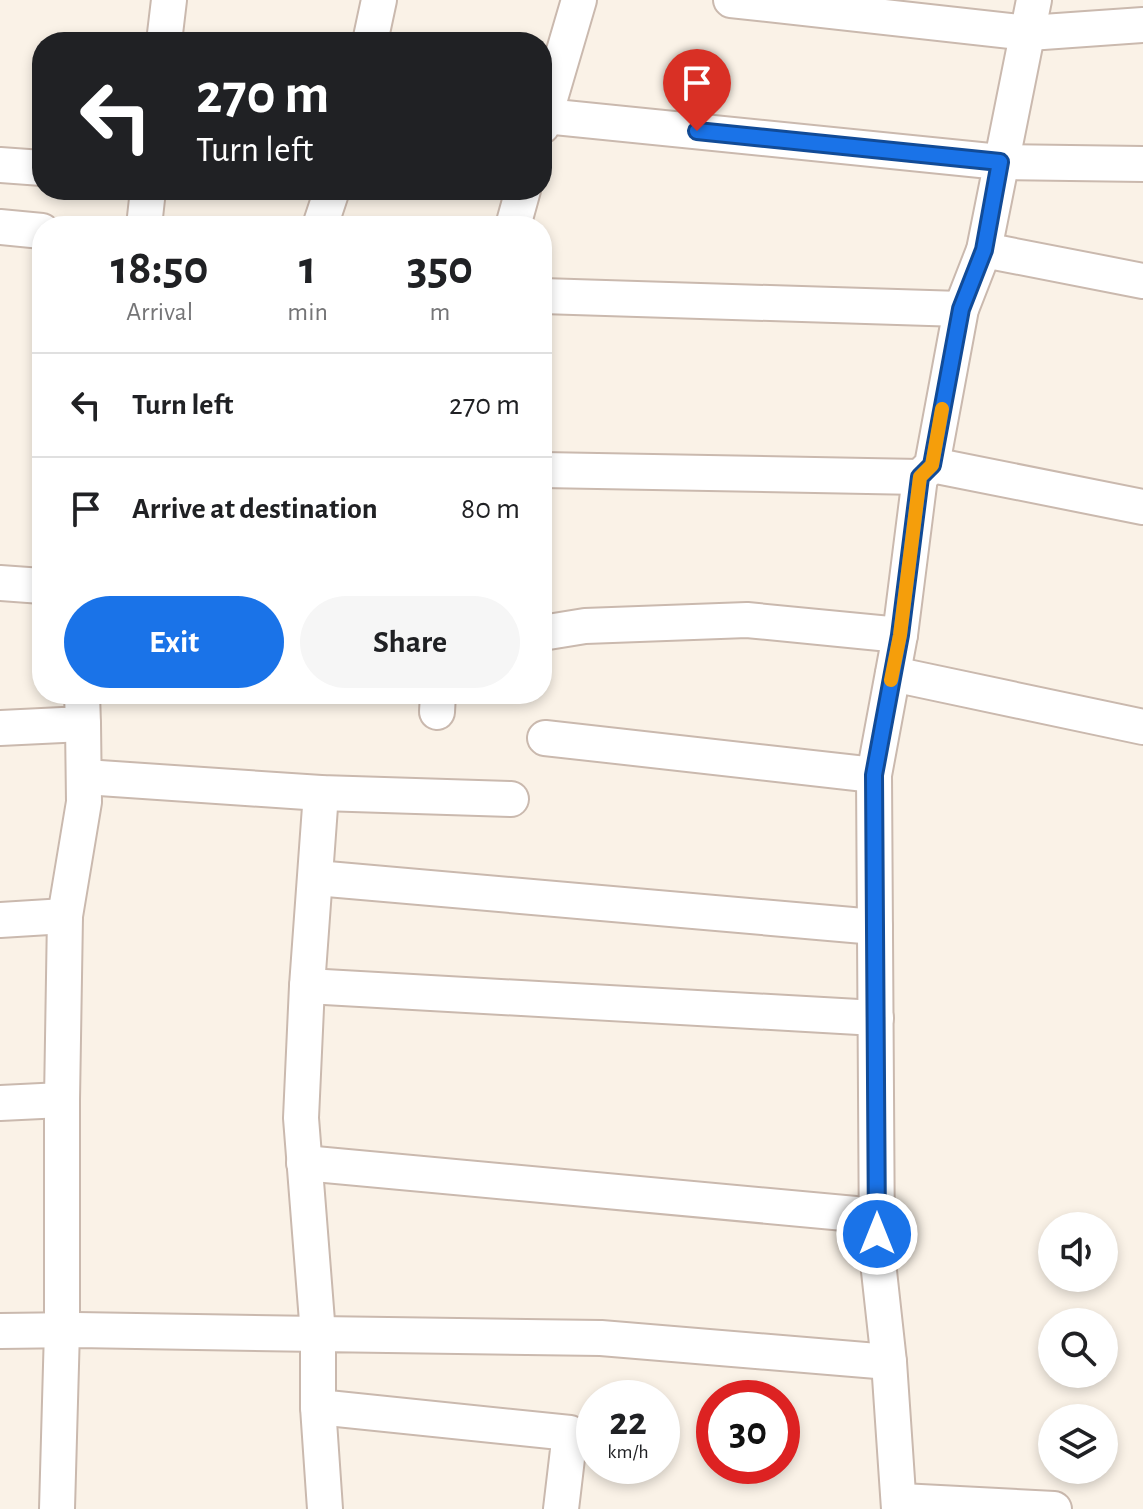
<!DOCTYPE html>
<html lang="en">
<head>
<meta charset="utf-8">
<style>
	:root { --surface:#fff; --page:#f6f6f6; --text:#202124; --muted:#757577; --line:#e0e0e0; --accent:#1a73e8 }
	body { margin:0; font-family:"Alegreya Sans",sans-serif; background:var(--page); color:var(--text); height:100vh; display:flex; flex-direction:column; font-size:30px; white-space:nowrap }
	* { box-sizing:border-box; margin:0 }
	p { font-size:26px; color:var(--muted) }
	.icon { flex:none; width:44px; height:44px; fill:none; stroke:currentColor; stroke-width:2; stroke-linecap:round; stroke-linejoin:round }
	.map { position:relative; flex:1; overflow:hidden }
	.panel { position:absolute; left:32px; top:216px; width:520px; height:488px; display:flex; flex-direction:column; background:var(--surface); border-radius:32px; box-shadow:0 4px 12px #0003 }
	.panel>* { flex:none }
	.guide { position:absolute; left:32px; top:32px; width:520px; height:168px; border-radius:32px; box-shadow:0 4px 12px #0003; background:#202124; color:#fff; overflow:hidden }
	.buttons { position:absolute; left:1038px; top:1212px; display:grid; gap:16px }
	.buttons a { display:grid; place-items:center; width:80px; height:80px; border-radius:50%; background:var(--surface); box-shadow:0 4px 12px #0003; font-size:40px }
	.speed { position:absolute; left:576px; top:1380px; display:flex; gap:16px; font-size:40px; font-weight:700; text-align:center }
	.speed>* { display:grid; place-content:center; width:104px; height:104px; border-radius:50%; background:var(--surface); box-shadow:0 4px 12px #0003; line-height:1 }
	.speed small { font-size:20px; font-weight:400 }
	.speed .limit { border:12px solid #d22; background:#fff; color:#111 }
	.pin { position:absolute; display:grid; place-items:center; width:68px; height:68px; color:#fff; margin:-82px -34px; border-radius:50% 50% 50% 0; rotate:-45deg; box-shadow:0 0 8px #0007 }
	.pin .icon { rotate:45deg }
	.me { position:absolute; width:88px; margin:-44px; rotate:0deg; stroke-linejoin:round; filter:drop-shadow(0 0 6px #0008) }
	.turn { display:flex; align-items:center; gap:28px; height:168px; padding:0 32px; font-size:36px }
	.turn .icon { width:104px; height:104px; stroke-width:2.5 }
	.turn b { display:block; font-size:56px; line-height:68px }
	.eta { display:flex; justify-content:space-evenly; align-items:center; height:136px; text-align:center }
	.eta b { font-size:48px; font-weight:700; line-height:56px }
	.button { display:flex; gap:16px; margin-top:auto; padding:16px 32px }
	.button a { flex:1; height:92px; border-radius:48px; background:var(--accent); color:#fff; font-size:32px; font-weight:700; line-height:92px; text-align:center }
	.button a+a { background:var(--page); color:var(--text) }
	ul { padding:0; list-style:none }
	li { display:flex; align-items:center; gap:24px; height:104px; padding:0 32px; border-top:2px solid var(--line) }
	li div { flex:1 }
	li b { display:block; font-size:30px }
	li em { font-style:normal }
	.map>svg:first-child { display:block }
</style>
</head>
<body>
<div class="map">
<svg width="1143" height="1509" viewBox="0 0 1143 1509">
	<rect width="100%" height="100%" fill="#faf2e7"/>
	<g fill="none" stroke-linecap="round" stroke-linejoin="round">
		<g stroke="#cab9ae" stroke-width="38">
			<g id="minor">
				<path d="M731,0L1029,33L1143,25"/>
				<path d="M164,42L169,0"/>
				<path d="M370,42L379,0"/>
				<path d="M545,116L1000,162L1143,164"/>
				<path d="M542,126L579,0"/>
				<path d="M0,165L42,168"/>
				<path d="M144,226L148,190"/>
				<path d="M320,226L332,190"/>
				<path d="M513,226L523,190"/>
				<path d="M0,227L42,231"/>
				<path d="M984,250L1143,281"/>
				<path d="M542,296L961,309"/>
				<path d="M932,465L1143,507"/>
				<path d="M542,470L920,477"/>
				<path d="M0,583L42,586"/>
				<path d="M542,633L585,626L747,620L900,635"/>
				<path d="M893,674L1143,727"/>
				<path d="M437,712L438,694"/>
				<path d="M0,728L83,724L82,694"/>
				<path d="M545,738L874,775"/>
				<path d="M85,777L321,793L511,799"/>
				<path d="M316,878L875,927"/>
				<path d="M0,920L65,916"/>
				<path d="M307,986L876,1018"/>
				<path d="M0,1103L62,1100"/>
				<path d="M304,1163L877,1216"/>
				<path d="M0,1331L77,1330L318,1334L301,1118L307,986L321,793"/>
				<path d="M318,1407L570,1433L561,1509"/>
				<path d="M901,1501L1054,1509"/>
				<path d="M57,1509L62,1330V1100L65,916L84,802L83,724"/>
				<path d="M325,1509L318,1407V1334L601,1338L889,1362"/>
				<path d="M899,1509L889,1362L877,1253L874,775L900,635L920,477L932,465L961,309L984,250L1034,0"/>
			</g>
		</g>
		<use href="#minor" stroke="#fff" stroke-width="34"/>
	</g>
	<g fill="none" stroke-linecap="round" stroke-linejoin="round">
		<g stroke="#114b97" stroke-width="20">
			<path id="route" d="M697,131L1000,162L984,250L961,309L932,465L920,477L900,635L874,775L877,1234"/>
		</g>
		<use href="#route" stroke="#1a73e8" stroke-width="14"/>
		<path stroke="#f59e0b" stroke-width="14" d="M891,680L900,635L920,477L932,465L942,409"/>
	</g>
</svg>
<div class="buttons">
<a><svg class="icon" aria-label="sound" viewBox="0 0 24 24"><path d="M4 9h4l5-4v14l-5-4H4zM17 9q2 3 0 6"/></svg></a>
<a><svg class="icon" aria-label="search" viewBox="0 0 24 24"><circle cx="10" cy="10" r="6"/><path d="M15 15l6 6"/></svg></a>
<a><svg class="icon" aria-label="layers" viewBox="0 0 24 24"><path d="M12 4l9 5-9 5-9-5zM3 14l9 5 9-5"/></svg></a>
</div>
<div class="speed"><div>22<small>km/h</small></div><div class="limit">30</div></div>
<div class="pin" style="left:697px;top:131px;background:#d93025"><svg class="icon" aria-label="arrive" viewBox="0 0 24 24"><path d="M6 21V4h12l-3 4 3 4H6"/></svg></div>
<svg class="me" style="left:877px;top:1234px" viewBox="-20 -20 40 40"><circle r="17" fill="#1a73e8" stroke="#fff" stroke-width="3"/><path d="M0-11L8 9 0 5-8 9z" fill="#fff"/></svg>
<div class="guide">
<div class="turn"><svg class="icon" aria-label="left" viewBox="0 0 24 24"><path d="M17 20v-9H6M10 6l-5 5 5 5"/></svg><div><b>270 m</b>Turn left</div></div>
</div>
<section class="panel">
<div class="eta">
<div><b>18:50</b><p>Arrival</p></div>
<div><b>1</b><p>min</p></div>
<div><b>350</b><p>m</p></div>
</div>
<ul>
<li><svg class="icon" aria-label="left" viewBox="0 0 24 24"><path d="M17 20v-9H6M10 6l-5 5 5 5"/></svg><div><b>Turn left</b></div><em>270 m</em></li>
<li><svg class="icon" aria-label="arrive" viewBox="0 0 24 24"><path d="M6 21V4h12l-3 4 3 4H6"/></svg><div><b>Arrive at destination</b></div><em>80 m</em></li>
</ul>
<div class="button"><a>Exit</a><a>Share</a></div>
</section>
</div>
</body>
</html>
